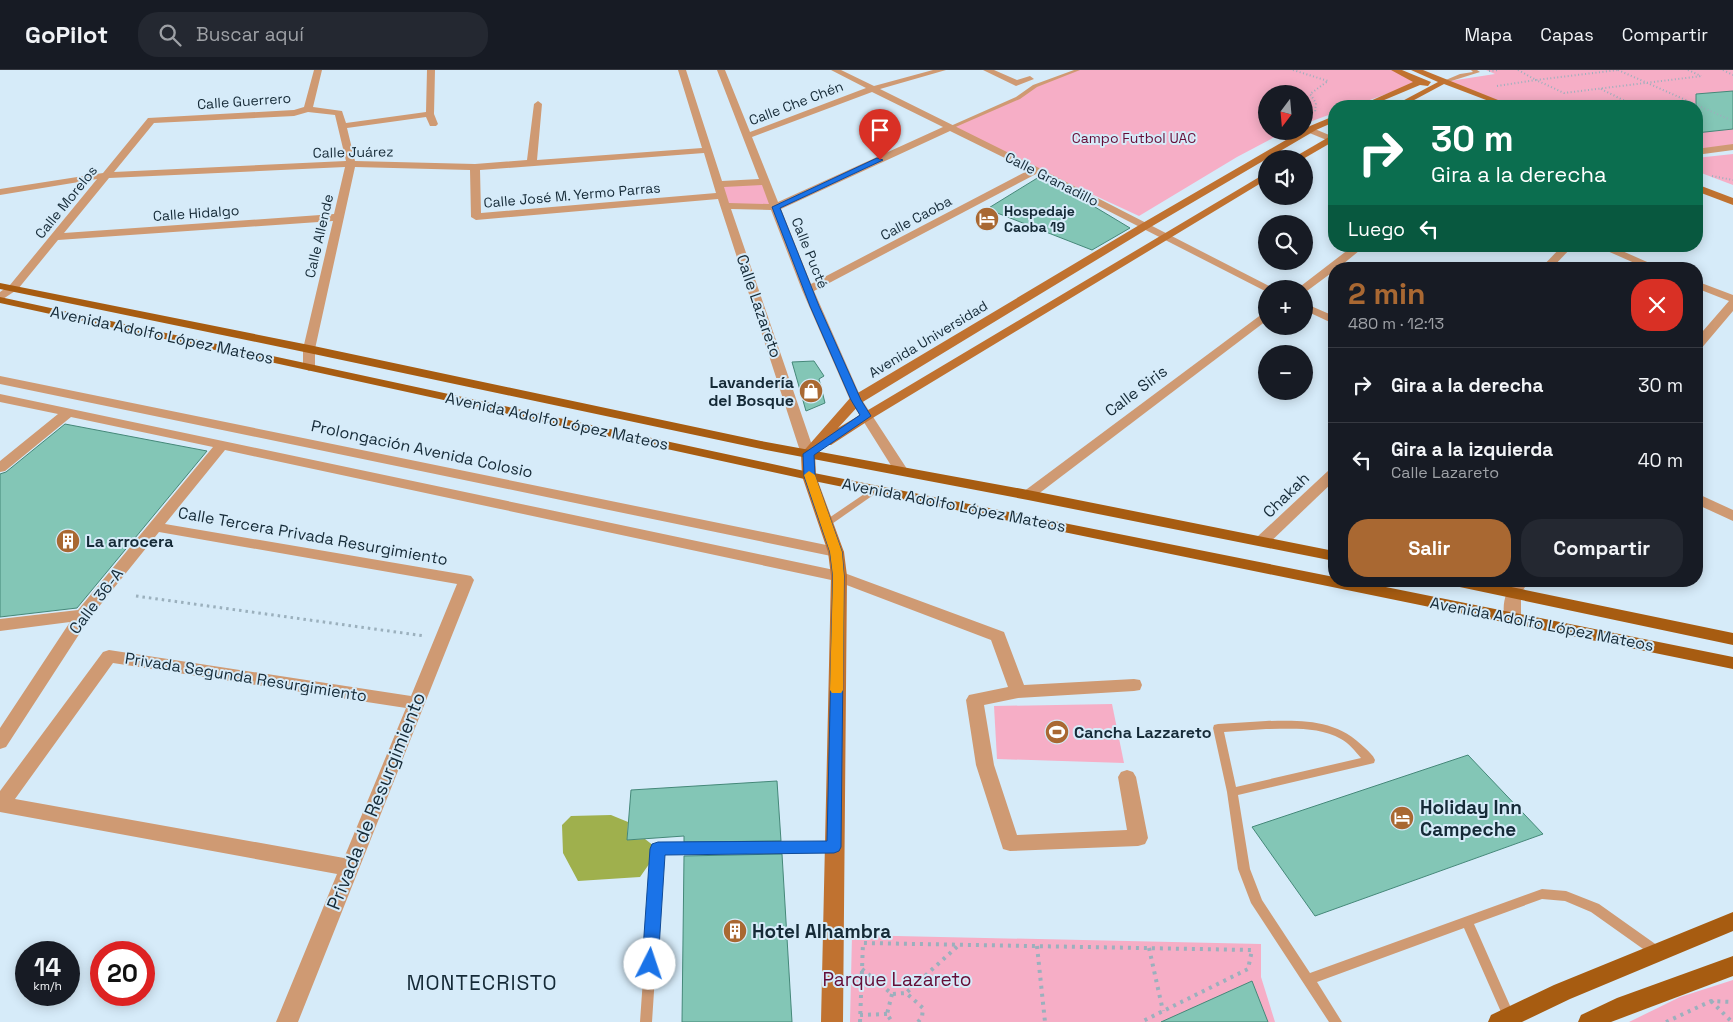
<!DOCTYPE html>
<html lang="es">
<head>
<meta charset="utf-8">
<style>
	:root { --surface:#171b24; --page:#242831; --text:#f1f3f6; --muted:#9ea1a6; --line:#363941; --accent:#a96832 }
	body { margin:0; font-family:"Space Grotesk",sans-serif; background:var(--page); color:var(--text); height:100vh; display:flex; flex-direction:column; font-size:19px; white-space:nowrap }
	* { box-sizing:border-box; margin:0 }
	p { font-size:16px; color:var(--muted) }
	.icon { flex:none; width:28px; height:28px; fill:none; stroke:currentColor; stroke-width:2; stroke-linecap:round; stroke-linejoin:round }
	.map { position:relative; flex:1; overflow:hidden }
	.drawer { position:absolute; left:1328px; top:192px; width:375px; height:325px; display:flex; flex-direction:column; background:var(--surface); border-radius:20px; box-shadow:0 2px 12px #0003 }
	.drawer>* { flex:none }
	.banner { position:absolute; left:1328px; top:30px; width:375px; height:152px; border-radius:20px; box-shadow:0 2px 12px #0003; background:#0b6e4f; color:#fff; overflow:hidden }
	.needle { width:32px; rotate:196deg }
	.buttons { position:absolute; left:1258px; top:15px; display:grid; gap:10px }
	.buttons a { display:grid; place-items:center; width:55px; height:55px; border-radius:50%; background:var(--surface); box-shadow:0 2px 12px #0003; font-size:25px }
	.speed { position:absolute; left:15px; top:871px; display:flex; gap:10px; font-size:25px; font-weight:700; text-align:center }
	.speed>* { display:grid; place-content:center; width:65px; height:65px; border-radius:50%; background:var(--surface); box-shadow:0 2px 12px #0003; line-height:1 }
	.speed small { font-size:12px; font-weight:400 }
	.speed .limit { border:8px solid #d22; background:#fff; color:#111 }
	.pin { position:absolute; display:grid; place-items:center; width:42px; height:42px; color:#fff; margin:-51px -21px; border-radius:50% 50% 50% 0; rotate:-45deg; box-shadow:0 0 5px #0007 }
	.pin .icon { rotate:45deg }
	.me { position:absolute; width:55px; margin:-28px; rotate:4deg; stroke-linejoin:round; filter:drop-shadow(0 0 4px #0008) }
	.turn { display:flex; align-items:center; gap:18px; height:105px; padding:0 20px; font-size:22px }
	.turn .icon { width:65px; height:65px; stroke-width:2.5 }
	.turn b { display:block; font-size:35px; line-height:42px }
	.then { display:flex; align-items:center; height:48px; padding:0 20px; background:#0003; gap:10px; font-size:19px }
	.round { display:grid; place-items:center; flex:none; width:52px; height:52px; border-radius:20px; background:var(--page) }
	.head { display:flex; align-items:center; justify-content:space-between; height:85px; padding:0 20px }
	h1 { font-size:30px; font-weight:800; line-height:38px; color:var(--accent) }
	.cta { display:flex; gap:10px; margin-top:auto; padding:10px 20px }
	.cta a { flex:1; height:58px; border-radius:20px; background:var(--accent); color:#fff; font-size:20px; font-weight:800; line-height:58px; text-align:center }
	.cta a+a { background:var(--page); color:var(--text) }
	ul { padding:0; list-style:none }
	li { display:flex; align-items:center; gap:15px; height:75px; padding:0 20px; border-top:1px solid var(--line) }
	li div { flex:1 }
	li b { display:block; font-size:19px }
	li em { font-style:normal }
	header { display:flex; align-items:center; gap:30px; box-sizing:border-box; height:70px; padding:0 25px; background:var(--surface); border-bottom:1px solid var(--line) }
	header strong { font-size:24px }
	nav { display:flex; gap:28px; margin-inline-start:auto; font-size:18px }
	.search { width:350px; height:45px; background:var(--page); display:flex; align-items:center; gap:12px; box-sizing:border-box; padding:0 18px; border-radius:20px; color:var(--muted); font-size:19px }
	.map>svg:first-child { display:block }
</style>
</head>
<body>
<header>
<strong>GoPilot</strong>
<div class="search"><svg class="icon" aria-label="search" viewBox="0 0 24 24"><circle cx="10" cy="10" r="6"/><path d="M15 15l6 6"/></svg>Buscar aquí</div>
<nav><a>Mapa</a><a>Capas</a><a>Compartir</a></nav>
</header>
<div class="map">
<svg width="1733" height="952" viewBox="0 0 1733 952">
	<rect width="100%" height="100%" fill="#d6ebf9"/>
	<g fill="#f6aec6">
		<path d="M1078,0H1395L1420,12L1353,36H1334V43L1304,54V24H1266V61H1286L1237,87L1139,146L949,58L1018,28L1035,16Z"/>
		<path d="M1486,0H1733V77L1696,82V36H1506L1443,12L1495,4Z"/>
		<path d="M1733,84V115L1696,101V88Z"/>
		<path d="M764,113L772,136L728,135L720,115Z"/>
		<path d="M1112,634L1124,693L997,689L994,636Z"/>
		<path d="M852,865L1261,874V907L1275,952H850Z"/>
		<path d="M1733,910V952H1629L1680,927Z"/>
	</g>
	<path fill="#9fb04d" d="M611,745L628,752L627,770L645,769L659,780L640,807L578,811L563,783L562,755L571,746Z"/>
	<g fill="#83c6b6" stroke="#458879">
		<path d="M1733,21V59L1696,63V24Z"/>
		<path d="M1039,107L1085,131L1130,158L1092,180L987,139Z"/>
		<path d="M814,291L824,306L819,309L825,333L806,341L792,292Z"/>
		<path d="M65,354L207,381L77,538L0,547V404L6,402Z"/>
		<path d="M1468,685L1543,764L1315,846L1252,757Z"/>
		<path d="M777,711L781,771L684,772V766L627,770L631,720Z"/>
		<path d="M782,784L792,952H682L684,786Z"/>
		<path d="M1252,911L1268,952H1161Z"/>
	</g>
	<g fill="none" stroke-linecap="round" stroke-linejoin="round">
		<g stroke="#9bb0bd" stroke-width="2" stroke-dasharray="1 2.5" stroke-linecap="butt">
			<path d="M1293,0L1328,11L1310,24L1316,33L1315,42"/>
			<path d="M1518,0L1536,10L1618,0"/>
			<path d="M1618,0L1733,51"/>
			<path d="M1688,0L1701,6"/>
			<path d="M1723,0L1733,5"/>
			<path d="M1489,1L1499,0"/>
			<path d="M1497,16L1536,10L1564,23L1702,6"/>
			<path d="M1601,19L1635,36"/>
			<path d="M1712,106L1733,110"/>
		</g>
		<path stroke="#9bb0bd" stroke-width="3" stroke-dasharray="2.5 4" stroke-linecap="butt" d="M136,526L425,566"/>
		<g stroke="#9bb0bd" stroke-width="4" stroke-dasharray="3 5" stroke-linecap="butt">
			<path d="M1037,876L1045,952"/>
			<path d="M1149,878L1163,941"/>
			<path d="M862,899L892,924L906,923"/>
			<path d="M892,924L887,944L892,952"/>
			<path d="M1711,931L1732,952"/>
			<path d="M860,945L887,944"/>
			<path d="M860,952L863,873L1252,880L1248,899L1141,952"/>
			<path d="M918,952L922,947L923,938L906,923L959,875"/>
			<path d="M1666,952L1711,931L1733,932"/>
		</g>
		<g fill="#cf9a73" fill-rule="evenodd">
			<path d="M1074,0H1080L1037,17L1020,29L951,59L946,58L1016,27L1033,15Z"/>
			<path d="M1471,0H1477L1480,2L1445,13L1441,12L1460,4L1473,2Z"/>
			<path d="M876,416L880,419L879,421L829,456H823L822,454L823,452Z"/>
			<path d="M1266,651C1303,650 1337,649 1365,678C1369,682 1373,685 1375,690L1374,693L1370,694L1238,725L1250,799L1262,830L1310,903L1542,819L1566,821L1599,834L1661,878L1663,882L1661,886L1657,888L1653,886L1591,842L1565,831L1542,829L1474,854L1515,947L1513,951H1505L1464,858L1317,912L1342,952H1329L1251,833L1238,799L1227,722L1213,658L1214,655L1218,654ZM1266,659C1290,659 1319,656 1341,669C1349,673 1355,681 1361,688L1236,717L1224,662Z"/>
			<path d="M834,772L838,774L840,777L838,780L834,782L663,784L652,952H640L652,779L654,776L658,774Z"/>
		</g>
		<g fill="#cf9a73" fill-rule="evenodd">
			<path d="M314,0H322L313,37L342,41L346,53L426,42L427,0H435L434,44L438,54L436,56H430L426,47L347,58L355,91L475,94L527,90L534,34L538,31L542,34L537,90L702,78L678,0H686L722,111L759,109L717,0H725L750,62L866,18L831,0H841L874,16L933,0H946L880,19L1039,98L1275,219H1266L1265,221L1036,104L814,221L862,330L909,402L907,405H897L850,330L802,220L771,140L731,139L815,384L808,388L801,384L718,129L476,150L471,147L470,100L355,97L315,279V297L309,301L303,297V279L333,151L58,170L18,219L0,231V222L10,215L97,109L0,125V119L103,103L148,48L294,40L304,37ZM872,22L943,57L778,132L752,67ZM308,42L335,45L346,91L114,102L154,53L294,46ZM950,61L1029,100L811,214L781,139ZM704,83L716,123L481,143L480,100ZM345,97L334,144L64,163L109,108ZM762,115L769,134L729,133L724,117Z"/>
			<path d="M983,0H994L1017,10L1030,6L1034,9L1016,16Z"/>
			<path d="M1310,57L1334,67V73L1307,62L1305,60Z"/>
			<path d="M1733,74V80L1696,85V79Z"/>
			<path d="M1353,176H1365L1337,199H1334V201L1307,221L1304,222V219H1297Z"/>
			<path d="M1562,176H1573L1551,199H1540Z"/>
			<path d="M1596,176H1611L1663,199H1648Z"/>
			<path d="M1696,211L1733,225V241L1700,280L1696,281V269L1729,231L1696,218Z"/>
			<path d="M1304,233L1334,246V254L1304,240Z"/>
			<path d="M1266,242V251L1033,428H1023L1021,425L1023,422L1262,244Z"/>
			<path d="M0,306L836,477L841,478L844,482L841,486L836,487L0,314Z"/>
			<path d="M0,324L839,501L1004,562L1024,615L1134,609L1140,610L1142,615L1140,620L1134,621L1018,628L984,635L994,695L1017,765L1127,760L1118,707L1121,702L1127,700L1133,702L1136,707L1148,768L1145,774L1138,776L1010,781L1003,779L976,695L966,630L969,625L1008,617L991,570L836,511L225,380L165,454L466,505L471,506L474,510L298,952H276L337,804L0,742V721L103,582L109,580L411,626L457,514L159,462L89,549L6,677L0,679V658L70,552L0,561V549L78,540L213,377L71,347L5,401L0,402V391L58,344L0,332ZM113,593L406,638L344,788L15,729Z"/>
			<path d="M1334,399V411L1267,475H1257L1255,471L1257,467L1329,400Z"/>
			<path d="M1696,423L1733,440V451L1696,434Z"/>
			<path d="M1513,511H1529L1521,523V548L1519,552L1513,554L1507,552C1500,540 1505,522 1513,511Z"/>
		</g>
		<g fill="#c07230" fill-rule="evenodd">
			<path d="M1391,0H1402L1431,12L1428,16L1420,15L1370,36H1359L1413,12Z"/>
			<path d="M1411,0H1423L1513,36H1502L1444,14L1403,36H1393L1438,12Z"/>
			<path d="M1334,46V52L1316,60L1149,158L861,333L838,358L1266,103V110L871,349L831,375H823L815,385L816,406L844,482L847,506L843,952H821L831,506L828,482L802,406L801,384L851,327L1141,154L1310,56Z"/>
			<path d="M1334,64V71L1303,89H1291Z"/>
			<path d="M1696,114L1733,128V135L1696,121Z"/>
		</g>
		<g fill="#a75c11" fill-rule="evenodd">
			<path d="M0,213L309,275L761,371L1028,420L1334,481V491L1028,430L761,379L309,283L0,219Z"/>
			<path d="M0,227L809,402L1334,507V511H1356L1733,587V599L809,410L0,233Z"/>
			<path d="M1447,511H1482L1733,563V575L1455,516L1450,515Z"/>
			<path d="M1733,842V861L1570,929L1522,952H1488L1491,945L1554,915Z"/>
			<path d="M1733,886V906L1611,952H1578L1581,945L1617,928Z"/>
		</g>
	</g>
	<path fill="#1a73e8" stroke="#114b97" d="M877,88L883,90L780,138L819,236L861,330L871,346L814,385L815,406L842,482L844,506L841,777L839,781L834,783L665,785L658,894L655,899L650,902L644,899L642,894L650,779L652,774L658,772L827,771L833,506L830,482L804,406L803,384L860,345L851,330L810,236L772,137Z"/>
	<path fill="#f59e0b" d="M809,401L815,405L842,482L844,506L843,620L841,623H832L830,620L833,506L830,482L804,405Z"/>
	<defs>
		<g id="hotel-disc" transform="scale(1.25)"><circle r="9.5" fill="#a96832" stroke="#d6ebf9"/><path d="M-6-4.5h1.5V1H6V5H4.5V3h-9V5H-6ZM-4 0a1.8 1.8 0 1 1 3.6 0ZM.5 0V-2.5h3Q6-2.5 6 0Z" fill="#fff"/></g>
		<g id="shop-disc" transform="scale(1.25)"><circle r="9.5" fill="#a96832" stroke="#d6ebf9"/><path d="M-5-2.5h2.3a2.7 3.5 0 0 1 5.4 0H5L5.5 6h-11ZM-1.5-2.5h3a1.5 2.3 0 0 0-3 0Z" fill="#fff"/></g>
		<g id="building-disc" transform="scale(1.25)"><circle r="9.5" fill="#a96832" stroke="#d6ebf9"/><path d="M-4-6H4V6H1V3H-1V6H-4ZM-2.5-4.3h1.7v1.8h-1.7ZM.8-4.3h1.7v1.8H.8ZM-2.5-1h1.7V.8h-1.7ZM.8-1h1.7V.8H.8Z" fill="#fff"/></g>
		<g id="stadium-disc" transform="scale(1.25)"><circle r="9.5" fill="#a96832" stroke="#d6ebf9"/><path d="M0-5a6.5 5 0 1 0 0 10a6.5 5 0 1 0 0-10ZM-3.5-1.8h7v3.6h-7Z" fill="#fff"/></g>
	</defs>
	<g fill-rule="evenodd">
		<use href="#hotel-disc" x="987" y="149"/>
		<use href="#shop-disc" x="811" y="321"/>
		<use href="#building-disc" x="68" y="471"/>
		<use href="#stadium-disc" x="1057" y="662"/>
		<use href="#hotel-disc" x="1402" y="748"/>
		<use href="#building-disc" x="735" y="861"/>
	</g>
	<g text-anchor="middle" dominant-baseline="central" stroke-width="4" stroke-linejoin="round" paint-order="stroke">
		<g font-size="14" fill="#152a37" stroke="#d6ebf9">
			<text transform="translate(244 31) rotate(-4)">Calle Guerrero</text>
			<text transform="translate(796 33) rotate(-21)">Calle Che Chén</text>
			<text transform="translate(353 82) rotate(-1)">Calle Juárez</text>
			<text transform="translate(1052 109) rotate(27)">Calle Granadillo</text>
			<text transform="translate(572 125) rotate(-5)">Calle José M. Yermo Parras</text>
			<text transform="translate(66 132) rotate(-51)">Calle Morelos</text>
			<text transform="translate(196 143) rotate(-4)">Calle Hidalgo</text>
			<text transform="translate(916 148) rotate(-28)">Calle Caoba</text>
			<text transform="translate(319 166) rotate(-77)">Calle Allende</text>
			<text transform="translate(810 183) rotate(68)">Calle Pucté</text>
			<text transform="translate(928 269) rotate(-31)">Avenida Universidad</text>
		</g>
		<g font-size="14" fill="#650d37" stroke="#d6ebf9">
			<text x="1134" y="68">Campo Futbol UAC</text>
		</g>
		<g font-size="14" font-weight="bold" fill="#152a37" stroke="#d6ebf9" text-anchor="start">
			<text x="1004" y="141">Hospedaje<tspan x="1004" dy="16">Caoba 19</tspan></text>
		</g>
		<g font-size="16" fill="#152a37" stroke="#d6ebf9">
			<text transform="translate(759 236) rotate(71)">Calle Lazareto</text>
			<text transform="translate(162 265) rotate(12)">Avenida Adolfo López Mateos</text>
			<text transform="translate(1136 321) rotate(-37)">Calle Siris</text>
			<text transform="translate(557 351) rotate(12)">Avenida Adolfo López Mateos</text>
			<text transform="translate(422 379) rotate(12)">Prolongación Avenida Colosio</text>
			<text transform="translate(1286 425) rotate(-44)">Chakah</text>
			<text transform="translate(954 435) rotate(11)">Avenida Adolfo López Mateos</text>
			<text transform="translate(313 466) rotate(10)">Calle Tercera Privada Resurgimiento</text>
			<text transform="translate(96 531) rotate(-53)">Calle 36-A</text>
			<text transform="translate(1542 554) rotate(11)">Avenida Adolfo López Mateos</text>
			<text transform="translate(246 607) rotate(9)">Privada Segunda Resurgimiento</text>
		</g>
		<g font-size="16" font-weight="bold" fill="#152a37" stroke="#d6ebf9" text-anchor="start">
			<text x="794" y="312" text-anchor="end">Lavandería<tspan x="794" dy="18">del Bosque</tspan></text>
			<text x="86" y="471">La arrocera</text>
			<text x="1074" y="662">Cancha Lazzareto</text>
		</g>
		<g font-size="19" fill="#152a37" stroke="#d6ebf9">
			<text transform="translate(376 731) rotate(-68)">Privada de Resurgimiento</text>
		</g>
		<g font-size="19" font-weight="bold" fill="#152a37" stroke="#d6ebf9" text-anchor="start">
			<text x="1420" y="737">Holiday Inn<tspan x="1420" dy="22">Campeche</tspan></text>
			<text x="752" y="861">Hotel Alhambra</text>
		</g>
		<g font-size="19" fill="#650d37" stroke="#d6ebf9">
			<text x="897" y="909">Parque Lazareto</text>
		</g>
		<g font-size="21" letter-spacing="1" fill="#152a37" stroke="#d6ebf9">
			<text x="482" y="912">MONTECRISTO</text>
		</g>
	</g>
</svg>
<div class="buttons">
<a><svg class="needle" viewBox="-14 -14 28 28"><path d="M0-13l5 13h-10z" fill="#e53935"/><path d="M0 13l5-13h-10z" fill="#9ea1a6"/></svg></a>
<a><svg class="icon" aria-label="sound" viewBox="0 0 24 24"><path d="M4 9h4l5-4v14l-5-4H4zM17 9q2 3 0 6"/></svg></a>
<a><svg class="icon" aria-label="search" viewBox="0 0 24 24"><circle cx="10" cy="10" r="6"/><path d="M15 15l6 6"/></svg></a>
<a>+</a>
<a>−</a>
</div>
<div class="speed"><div>14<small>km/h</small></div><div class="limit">20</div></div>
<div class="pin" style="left:880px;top:90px;background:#d93025"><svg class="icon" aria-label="arrive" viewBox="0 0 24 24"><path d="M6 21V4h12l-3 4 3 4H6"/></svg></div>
<svg class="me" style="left:650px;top:894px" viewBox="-20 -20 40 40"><circle r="19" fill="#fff"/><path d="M0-13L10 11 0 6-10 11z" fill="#1a73e8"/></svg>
<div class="banner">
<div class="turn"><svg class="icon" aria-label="right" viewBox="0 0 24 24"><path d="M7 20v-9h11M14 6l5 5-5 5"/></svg><div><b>30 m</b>Gira a la derecha</div></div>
<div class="then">Luego<svg class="icon" aria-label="left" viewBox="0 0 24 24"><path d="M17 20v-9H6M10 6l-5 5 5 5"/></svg></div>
</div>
<section class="drawer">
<div class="head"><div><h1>2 min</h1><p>480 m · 12:13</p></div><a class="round" style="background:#d93025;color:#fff"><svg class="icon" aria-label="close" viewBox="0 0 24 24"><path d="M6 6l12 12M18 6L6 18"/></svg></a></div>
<ul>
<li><svg class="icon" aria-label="right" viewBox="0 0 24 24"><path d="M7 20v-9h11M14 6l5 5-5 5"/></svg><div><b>Gira a la derecha</b></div><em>30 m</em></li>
<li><svg class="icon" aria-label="left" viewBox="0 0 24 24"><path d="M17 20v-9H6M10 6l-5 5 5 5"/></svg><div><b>Gira a la izquierda</b><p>Calle Lazareto</p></div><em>40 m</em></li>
</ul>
<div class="cta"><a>Salir</a><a>Compartir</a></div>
</section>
</div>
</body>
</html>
